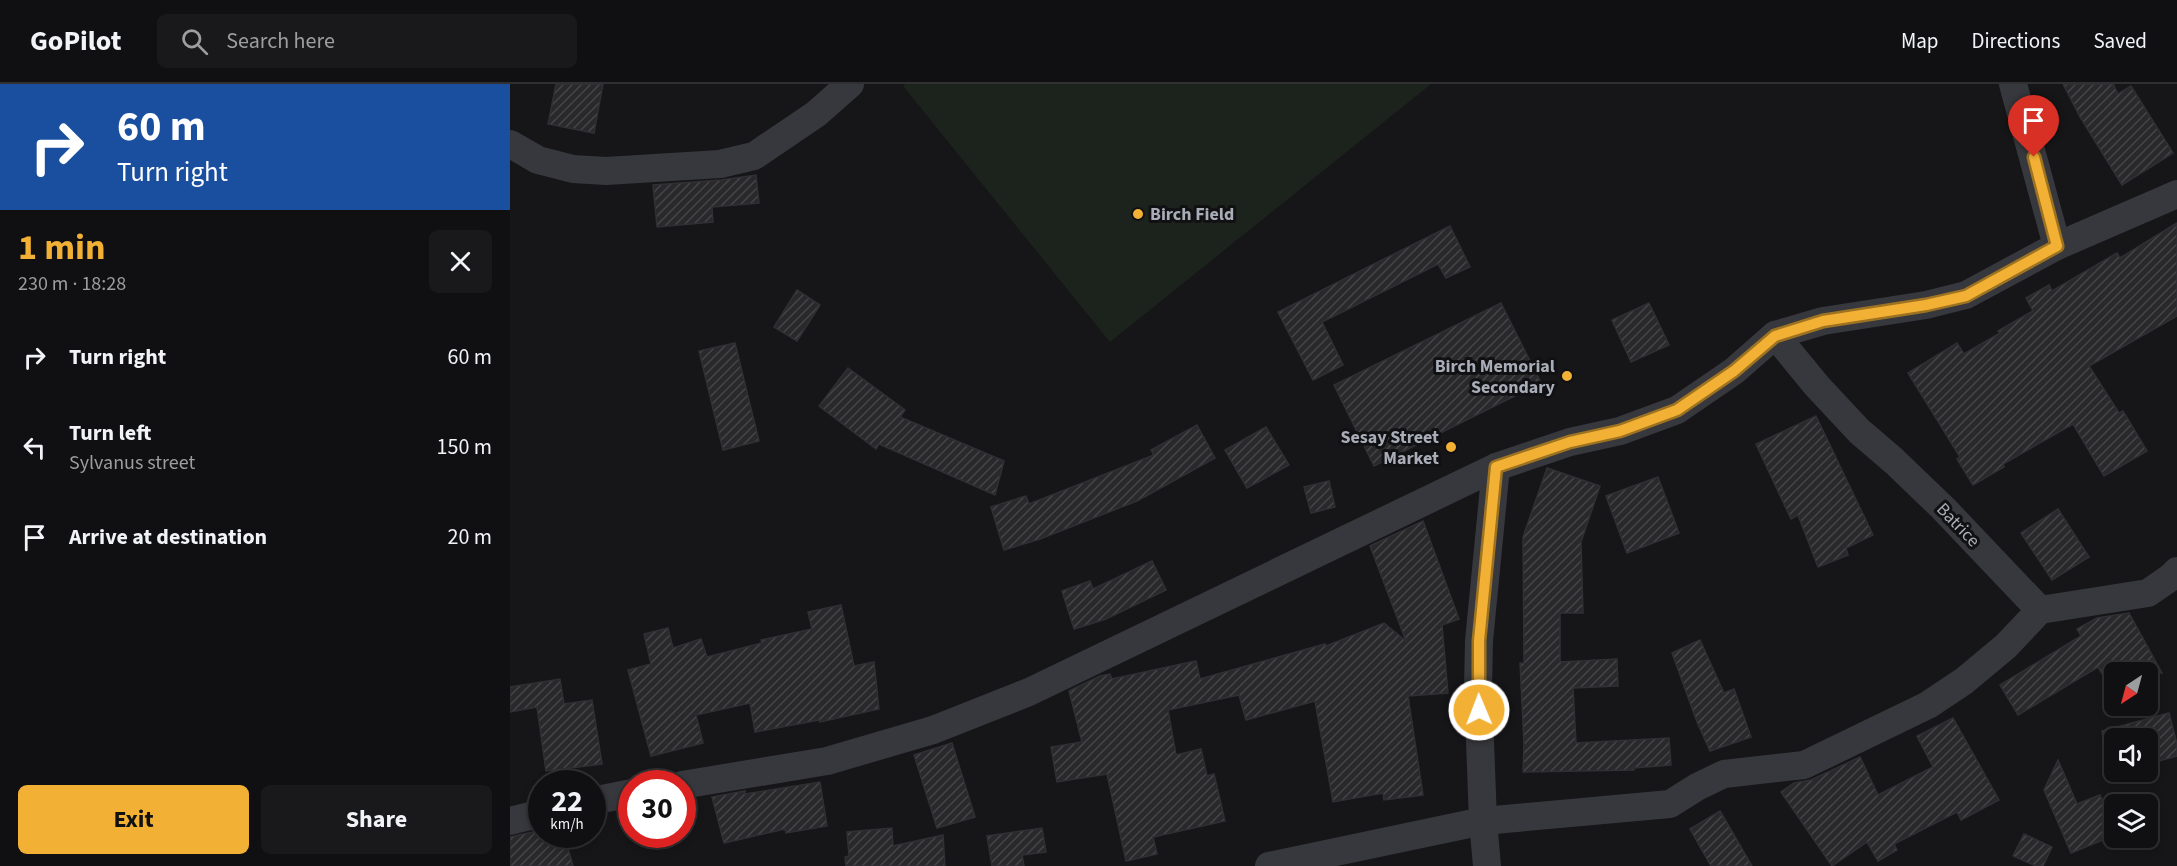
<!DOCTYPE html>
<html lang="en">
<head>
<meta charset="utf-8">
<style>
	:root { --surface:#101012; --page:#19191b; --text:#f1f3f6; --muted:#9c9d9f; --line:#303032; --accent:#f2b134 }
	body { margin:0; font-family:"Source Sans 3",sans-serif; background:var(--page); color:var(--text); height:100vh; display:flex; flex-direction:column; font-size:22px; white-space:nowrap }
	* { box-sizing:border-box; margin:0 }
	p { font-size:20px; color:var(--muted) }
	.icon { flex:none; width:33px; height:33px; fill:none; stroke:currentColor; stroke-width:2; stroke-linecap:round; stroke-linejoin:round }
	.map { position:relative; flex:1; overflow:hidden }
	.details { display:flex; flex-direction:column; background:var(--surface); width:510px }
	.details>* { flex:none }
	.top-card { background:#1a4fa0; color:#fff; overflow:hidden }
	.needle { width:39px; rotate:216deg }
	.fabs { position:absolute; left:1594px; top:578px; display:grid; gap:12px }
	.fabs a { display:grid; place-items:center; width:54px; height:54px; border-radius:9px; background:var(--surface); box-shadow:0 3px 9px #0003,0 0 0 2px var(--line); font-size:30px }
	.speed { position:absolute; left:18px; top:686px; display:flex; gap:12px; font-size:30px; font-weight:700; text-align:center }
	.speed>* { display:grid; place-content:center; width:78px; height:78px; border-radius:50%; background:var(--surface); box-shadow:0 3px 9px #0003,0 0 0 2px var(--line); line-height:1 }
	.speed small { font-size:15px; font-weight:400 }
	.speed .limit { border:9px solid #d22; background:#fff; color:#111 }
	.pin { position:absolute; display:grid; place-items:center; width:51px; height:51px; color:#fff; margin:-62px -26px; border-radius:50% 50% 50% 0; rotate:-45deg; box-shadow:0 0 6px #0007 }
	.pin .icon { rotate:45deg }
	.me { position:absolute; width:66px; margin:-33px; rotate:359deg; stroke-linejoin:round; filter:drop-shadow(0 0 4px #0008) }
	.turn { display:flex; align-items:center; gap:21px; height:126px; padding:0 18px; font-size:27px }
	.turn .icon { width:78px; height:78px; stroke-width:2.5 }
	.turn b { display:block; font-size:42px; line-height:51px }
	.round { display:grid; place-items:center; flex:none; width:63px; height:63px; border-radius:9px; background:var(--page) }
	.summary { display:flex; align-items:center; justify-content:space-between; height:102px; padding:0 18px }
	h1 { font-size:36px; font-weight:700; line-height:45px; color:var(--accent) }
	.action { display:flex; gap:12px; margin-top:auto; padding:12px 18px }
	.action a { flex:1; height:69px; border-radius:9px; background:var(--accent); color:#111; font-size:24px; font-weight:700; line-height:69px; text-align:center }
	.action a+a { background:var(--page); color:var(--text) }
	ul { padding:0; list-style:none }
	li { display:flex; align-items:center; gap:18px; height:90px; padding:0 18px }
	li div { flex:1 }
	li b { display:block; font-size:22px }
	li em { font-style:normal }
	header { display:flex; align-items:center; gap:36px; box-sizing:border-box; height:84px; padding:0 30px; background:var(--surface); border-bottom:2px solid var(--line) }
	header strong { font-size:28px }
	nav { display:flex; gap:33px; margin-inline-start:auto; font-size:21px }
	.search { width:420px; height:54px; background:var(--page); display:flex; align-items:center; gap:15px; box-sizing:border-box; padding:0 21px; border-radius:9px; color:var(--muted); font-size:22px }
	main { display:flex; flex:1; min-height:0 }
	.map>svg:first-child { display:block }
</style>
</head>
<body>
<header>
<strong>GoPilot</strong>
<div class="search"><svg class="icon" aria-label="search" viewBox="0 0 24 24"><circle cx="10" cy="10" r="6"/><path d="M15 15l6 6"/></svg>Search here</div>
<nav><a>Map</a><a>Directions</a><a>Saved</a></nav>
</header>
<main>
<section class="details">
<div class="top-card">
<div class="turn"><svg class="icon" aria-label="right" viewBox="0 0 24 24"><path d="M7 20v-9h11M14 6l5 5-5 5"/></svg><div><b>60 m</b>Turn right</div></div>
</div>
<div class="summary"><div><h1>1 min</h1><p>230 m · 18:28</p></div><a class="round"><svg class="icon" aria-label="close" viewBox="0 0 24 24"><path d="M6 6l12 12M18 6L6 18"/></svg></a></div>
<ul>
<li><svg class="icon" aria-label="right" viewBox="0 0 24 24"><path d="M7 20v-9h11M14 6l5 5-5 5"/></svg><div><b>Turn right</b></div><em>60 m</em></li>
<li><svg class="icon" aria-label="left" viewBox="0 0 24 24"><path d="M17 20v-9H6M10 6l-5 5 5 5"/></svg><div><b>Turn left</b><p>Sylvanus street</p></div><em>150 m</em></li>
<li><svg class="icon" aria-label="arrive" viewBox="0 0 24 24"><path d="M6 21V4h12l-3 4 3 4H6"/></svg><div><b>Arrive at destination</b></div><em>20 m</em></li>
</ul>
<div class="action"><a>Exit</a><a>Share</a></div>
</section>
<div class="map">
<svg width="1667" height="782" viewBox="0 0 1667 782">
	<defs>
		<pattern id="building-hatch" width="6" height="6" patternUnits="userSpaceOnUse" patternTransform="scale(1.5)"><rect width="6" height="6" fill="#29292c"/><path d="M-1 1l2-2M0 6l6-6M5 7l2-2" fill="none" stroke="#454548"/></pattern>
	</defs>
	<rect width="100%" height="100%" fill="#161618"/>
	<path fill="#1c231d" d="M396,0H921L600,258L393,2Z"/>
	<g fill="url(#building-hatch)" stroke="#303034" stroke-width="1.5">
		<path d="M46,0H93L84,49L38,40Z"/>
		<path d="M1553,0H1603L1608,10L1621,2L1663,69L1612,101L1570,33Z"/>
		<path d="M246,91L249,119L202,123L203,138L147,143L143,101L211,96Z"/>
		<path d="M1667,139V232L1579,282L1609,329L1613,327L1637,367L1594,392L1563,340L1493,380L1494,383L1463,401L1447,375L1450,373L1398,289L1447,259L1454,270L1490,249L1488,247L1523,227L1516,214L1539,201L1542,207L1607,169L1610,174Z"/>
		<path d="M940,142L960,183L936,194L928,180L812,238L833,281L803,296L768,228Z"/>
		<path d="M287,206L310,221L287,257L264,243Z"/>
		<path d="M991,219L1031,299L864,382L824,301Z"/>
		<path d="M1139,219L1159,261L1121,278L1102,236Z"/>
		<path d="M225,259L249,357L213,366L189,267Z"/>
		<path d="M338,284L395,326L390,333L494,377L485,411L369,360L366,365L309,322Z"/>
		<path d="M1306,332L1363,451L1336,464L1338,471L1308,483L1288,431L1281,435L1246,360Z"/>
		<path d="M687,341L705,374L627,417L530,455L494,466L481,423L516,412L519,420L644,371L641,366Z"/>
		<path d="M756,343L779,381L737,404L715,366Z"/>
		<path d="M1037,384L1090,402L1071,458L1073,529H1050V578L1107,575L1108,602L1063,604L1066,659L1159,654L1161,681L1123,684L1124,686L1013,688L1014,660L1010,579H1014L1013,453Z"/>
		<path d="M1148,393L1169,449L1117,469L1096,412Z"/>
		<path d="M819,397L825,423L801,429L794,403Z"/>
		<path d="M1548,425L1579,473L1542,496L1511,449Z"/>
		<path d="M913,437L949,535L932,541L938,609L898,612L913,711L874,716L873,709L823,718L805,617L736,636L729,611L658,626L666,671L691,665L697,692L704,690L715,737L643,753L647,770L616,777L597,690L547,698L541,663L572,658L559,607L590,592L600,590L602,595L686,577L690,595L815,560L816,562L874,539L896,557L860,462Z"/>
		<path d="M642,477L656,506L596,535L564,545L552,507L580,497L583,505Z"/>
		<path d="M331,521L344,582L364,578L369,625L310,638L309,636L245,648L240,619L186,631L193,659L141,672L118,586L141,580L134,550L158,544L163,564L191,555L197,573L252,559L251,556L302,545L298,528Z"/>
		<path d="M1619,529L1652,589L1604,588L1594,593L1588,583L1508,631L1490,601L1571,552L1567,545L1587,534Z"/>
		<path d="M1190,556L1214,609L1224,605L1241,653L1200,667L1187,638L1162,569Z"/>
		<path d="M50,595L54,620L82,616L92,680L36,687L27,623L0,628V603Z"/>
		<path d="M1659,629L1667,660V672L1638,680V654H1593L1592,647Z"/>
		<path d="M1443,634L1489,716L1451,736L1447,728L1384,760L1387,766L1368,777L1357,758L1322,782L1271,708L1284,699L1301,696L1350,673L1368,711L1423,683L1407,652Z"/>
		<path d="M442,659L465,733L427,744L404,671Z"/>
		<path d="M1548,676L1567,720L1590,711L1605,746V751L1561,769L1534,706Z"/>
		<path d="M310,698L317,742L276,749L275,745L214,759L202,713L235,707V710Z"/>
		<path d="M1210,727L1242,782H1201L1180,745Z"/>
		<path d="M382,744L383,762L433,751L435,782H336L335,773L339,772L337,748Z"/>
		<path d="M532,744L536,768L512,771L514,782H482L477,752Z"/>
		<path d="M32,746V750H54L63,782H0V753Z"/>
		<path d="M1514,750L1542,763L1533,782H1526L1503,772Z"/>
	</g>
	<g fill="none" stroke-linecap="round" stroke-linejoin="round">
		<g stroke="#37383d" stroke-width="28">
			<path d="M1503,0L1547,162"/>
			<path d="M0,60L28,76L63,85L96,87L210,80L244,72L306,30L340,0"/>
			<path d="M1265,251L1307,302L1349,347L1384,377L1433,424L1530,526"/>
			<path d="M1530,526L1638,509L1661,493L1667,487"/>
			<path d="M172,701L317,677L423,646L519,608L986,383L1060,358L1110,347L1167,326L1224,287L1265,251L1313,237L1416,221L1456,211L1547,162L1667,110"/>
			<path d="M82,717L122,709"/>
			<path d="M0,737L32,729"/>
			<path d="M759,782L973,737L1160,720L1187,703L1214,690L1294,681L1418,621L1454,597L1496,562L1530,526"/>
			<path d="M977,782L973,737L968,604L969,557L986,383"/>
		</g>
	</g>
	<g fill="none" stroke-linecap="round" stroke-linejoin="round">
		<g stroke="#9d7322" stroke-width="15">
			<path id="route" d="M969,626V557L986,383L1060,358L1110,347L1167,326L1224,287L1265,252L1313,237L1416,221L1456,212L1547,162L1524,73"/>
		</g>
		<use href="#route" stroke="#f2b134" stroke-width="10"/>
	</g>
	<g fill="#f2b134" stroke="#111113" stroke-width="2">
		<circle cx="628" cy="130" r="6"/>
		<circle cx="1057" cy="292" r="6"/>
		<circle cx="941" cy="363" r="6"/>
	</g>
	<g text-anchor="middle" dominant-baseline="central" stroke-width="6" stroke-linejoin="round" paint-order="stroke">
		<g font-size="18" font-weight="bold" fill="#a8adb8" stroke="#111113" text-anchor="end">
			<text x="640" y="130" text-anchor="start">Birch Field</text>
			<text x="1045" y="282">Birch Memorial<tspan x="1045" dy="21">Secondary</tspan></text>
			<text x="929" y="353">Sesay Street<tspan x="929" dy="21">Market</tspan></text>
		</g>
		<g font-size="18" fill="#a8adb8" stroke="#111113">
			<text transform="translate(1448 441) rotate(46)">Batrice</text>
		</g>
	</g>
</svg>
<div class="fabs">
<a><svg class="needle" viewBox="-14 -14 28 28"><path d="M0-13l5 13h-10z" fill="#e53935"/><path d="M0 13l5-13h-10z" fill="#9c9d9f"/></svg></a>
<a><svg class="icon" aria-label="sound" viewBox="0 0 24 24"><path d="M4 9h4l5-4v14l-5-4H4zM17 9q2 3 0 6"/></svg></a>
<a><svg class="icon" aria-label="layers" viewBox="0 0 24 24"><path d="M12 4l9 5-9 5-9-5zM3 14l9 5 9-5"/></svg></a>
</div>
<div class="speed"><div>22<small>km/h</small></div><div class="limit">30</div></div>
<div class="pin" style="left:1524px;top:73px;background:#d93025"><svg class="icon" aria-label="arrive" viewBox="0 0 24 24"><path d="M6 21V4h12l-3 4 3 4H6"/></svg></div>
<svg class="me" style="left:969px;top:626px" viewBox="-20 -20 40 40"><circle r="17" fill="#f2b134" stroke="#fff" stroke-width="3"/><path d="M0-11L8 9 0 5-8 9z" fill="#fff"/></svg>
</div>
</main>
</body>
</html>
